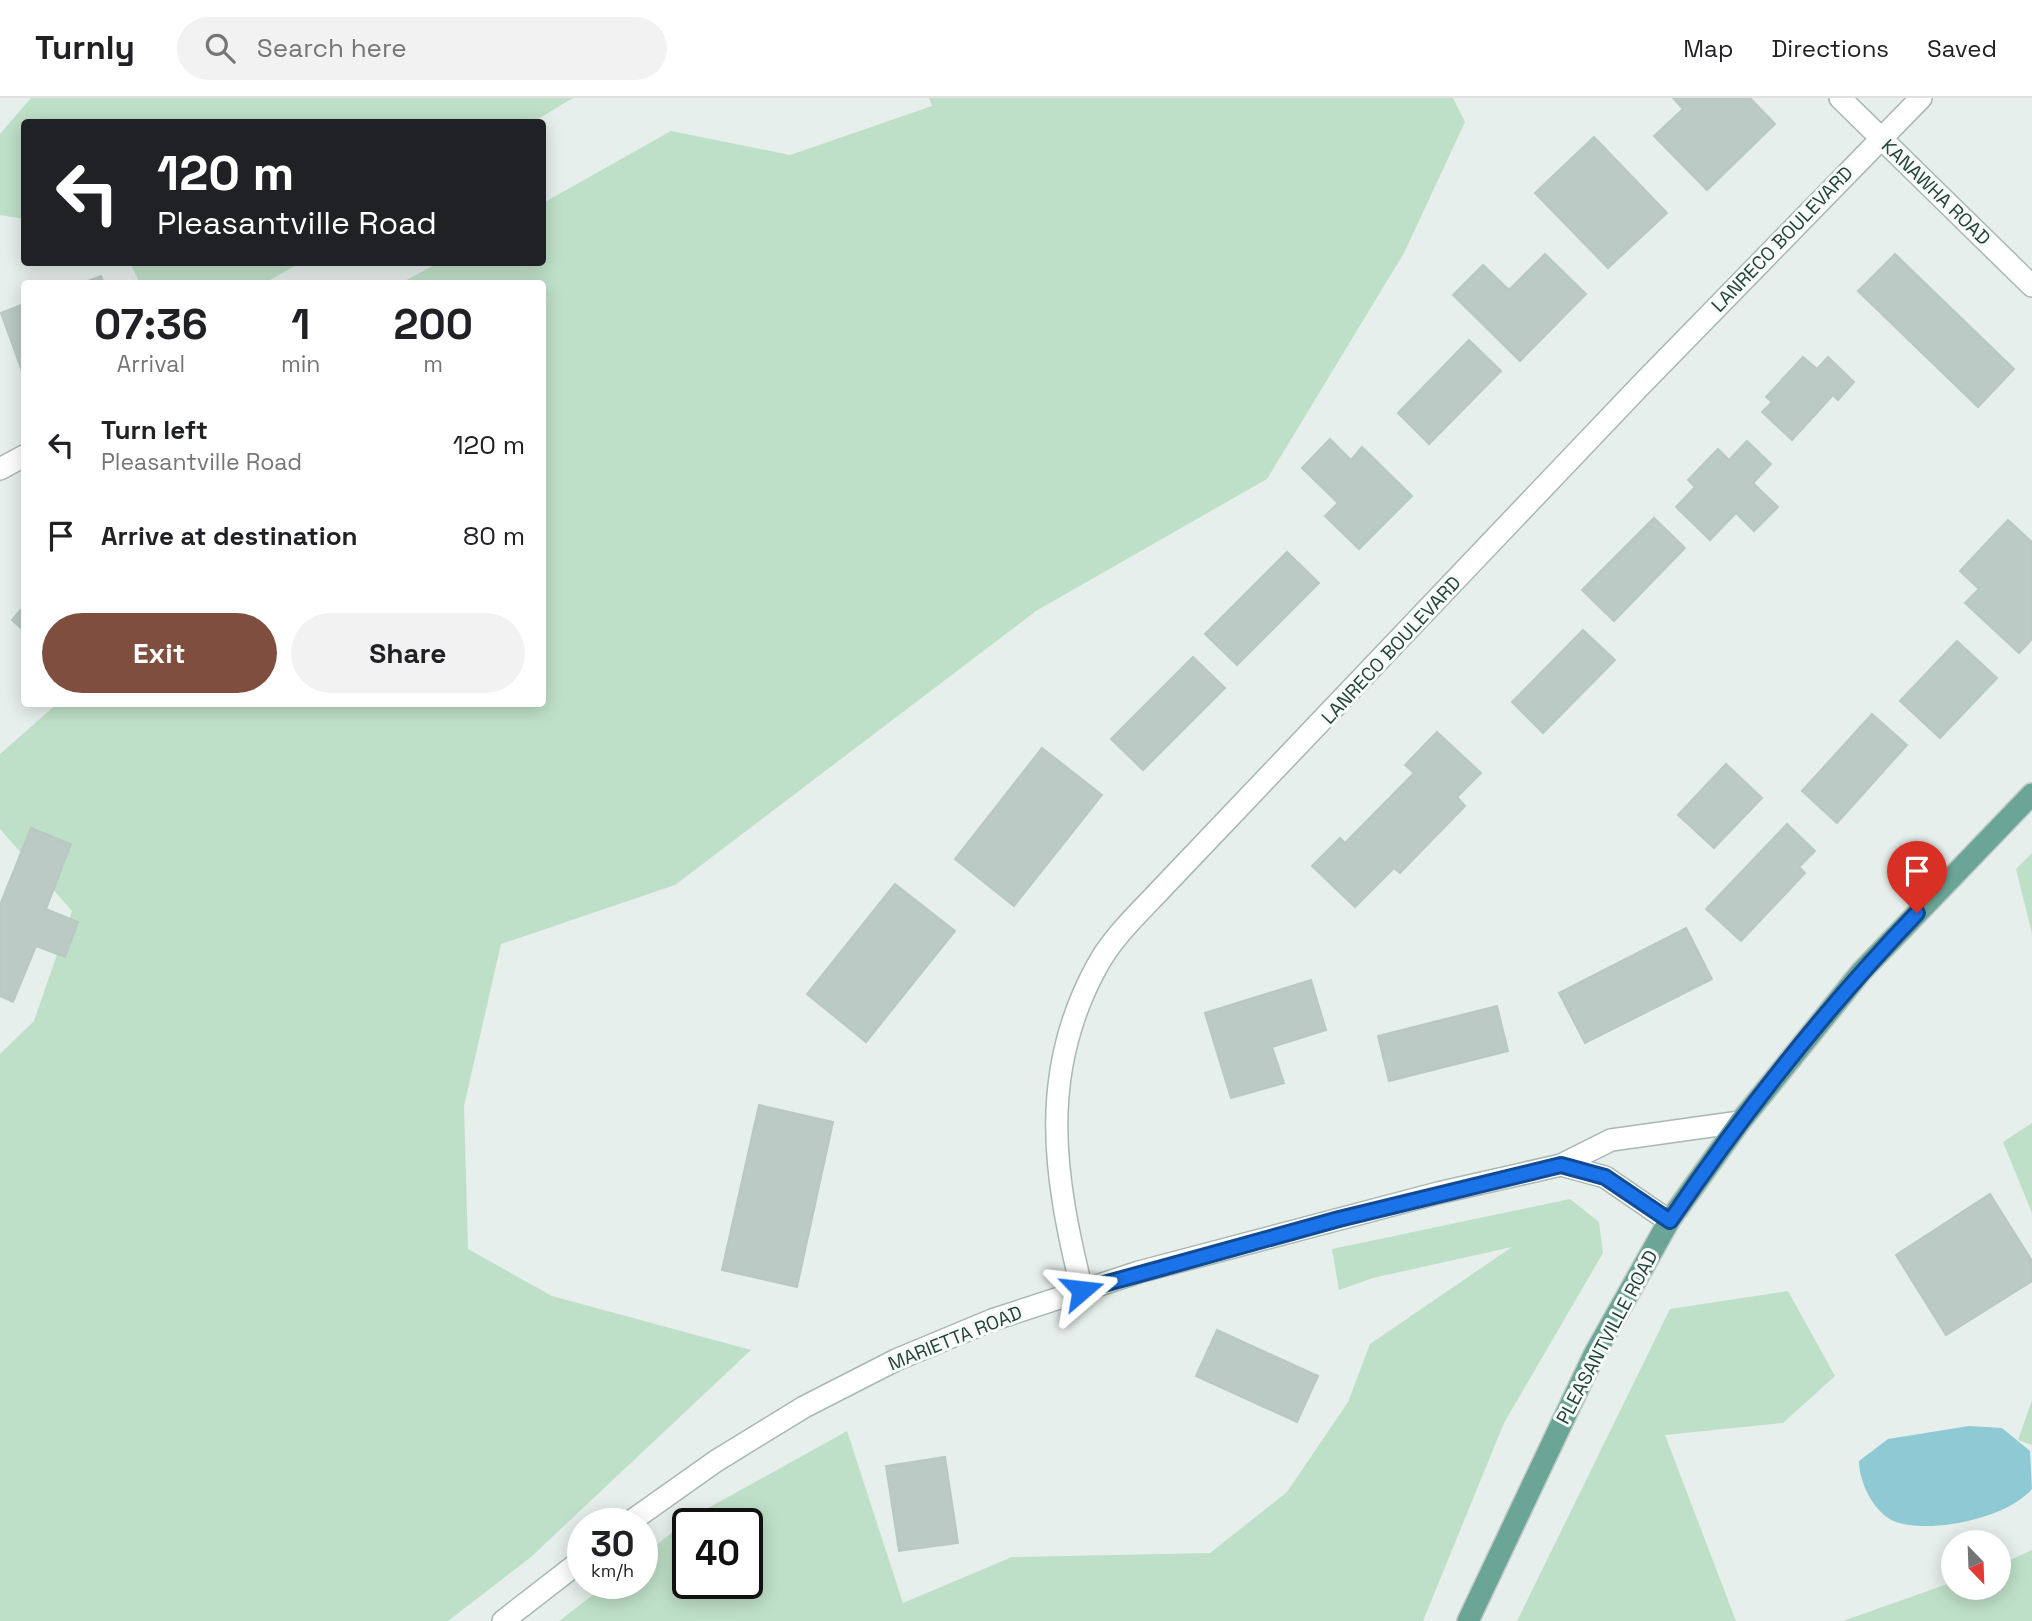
<!DOCTYPE html>
<html lang="en">
<head>
<meta charset="utf-8">
<style>
	:root { --surface:#fff; --page:#f2f2f2; --text:#202124; --muted:#757577; --line:#e0e0e0; --accent:#7f4e3f }
	body { margin:0; font-family:"Space Grotesk",sans-serif; background:var(--page); color:var(--text); height:100vh; display:flex; flex-direction:column; font-size:26px; white-space:nowrap }
	* { box-sizing:border-box; margin:0 }
	p { font-size:23px; color:var(--muted) }
	.icon { flex:none; width:38px; height:38px; fill:none; stroke:currentColor; stroke-width:2; stroke-linecap:round; stroke-linejoin:round }
	.map { position:relative; flex:1; overflow:hidden }
	.details { position:absolute; left:21px; top:182px; width:525px; height:427px; display:flex; flex-direction:column; background:var(--surface); border-radius:7px; box-shadow:0 4px 18px #0003 }
	.details>* { flex:none }
	.guide { position:absolute; left:21px; top:21px; width:525px; height:147px; border-radius:7px; box-shadow:0 4px 18px #0003; background:#202124; color:#fff; overflow:hidden }
	.needle { width:46px; rotate:157deg }
	.fabs { position:absolute; left:1941px; top:1432px; display:grid; gap:14px }
	.fabs a { display:grid; place-items:center; width:70px; height:70px; border-radius:50%; background:var(--surface); box-shadow:0 4px 18px #0003; font-size:35px }
	.speed { position:absolute; left:567px; top:1410px; display:flex; gap:14px; font-size:35px; font-weight:700; text-align:center }
	.speed>* { display:grid; place-content:center; width:91px; height:91px; border-radius:50%; background:var(--surface); box-shadow:0 4px 18px #0003; line-height:1 }
	.speed small { font-size:18px; font-weight:400 }
	.speed .limit { border:4px solid #111; border-radius:10px; background:#fff; color:#111 }
	.pin { position:absolute; display:grid; place-items:center; width:60px; height:60px; color:#fff; margin:-72px -30px; border-radius:50% 50% 50% 0; rotate:-45deg; box-shadow:0 0 7px #0007 }
	.pin .icon { rotate:45deg }
	.me { position:absolute; width:77px; margin:-38px; rotate:73deg; stroke-linejoin:round; filter:drop-shadow(0 0 5px #0008) }
	.turn { display:flex; align-items:center; gap:24px; height:147px; padding:0 21px; font-size:32px }
	.turn .icon { width:91px; height:91px; stroke-width:2.5 }
	.turn b { display:block; font-size:49px; line-height:60px }
	.eta { display:flex; justify-content:space-evenly; align-items:center; height:119px; text-align:center }
	.eta b { font-size:42px; font-weight:700; line-height:49px }
	.cta { display:flex; gap:14px; margin-top:auto; padding:14px 21px }
	.cta a { flex:1; height:80px; border-radius:42px; background:var(--accent); color:#fff; font-size:28px; font-weight:700; line-height:80px; text-align:center }
	.cta a+a { background:var(--page); color:var(--text) }
	ul { padding:0; list-style:none }
	li { display:flex; align-items:center; gap:21px; height:91px; padding:0 21px }
	li div { flex:1 }
	li b { display:block; font-size:26px }
	li em { font-style:normal }
	header { display:flex; align-items:center; gap:42px; box-sizing:border-box; height:98px; padding:0 35px; background:var(--surface); border-bottom:2px solid var(--line) }
	header strong { font-size:33px }
	nav { display:flex; gap:38px; margin-inline-start:auto; font-size:24px }
	.search { width:490px; height:63px; background:var(--page); display:flex; align-items:center; gap:18px; box-sizing:border-box; padding:0 24px; border-radius:38px; color:var(--muted); font-size:26px }
	.map>svg:first-child { display:block }
</style>
</head>
<body>
<header>
<strong>Turnly</strong>
<div class="search"><svg class="icon" aria-label="search" viewBox="0 0 24 24"><circle cx="10" cy="10" r="6"/><path d="M15 15l6 6"/></svg>Search here</div>
<nav><a>Map</a><a>Directions</a><a>Saved</a></nav>
</header>
<div class="map">
<svg width="2032" height="1523" viewBox="0 0 2032 1523">
	<rect width="100%" height="100%" fill="#e6efeb"/>
	<g fill="#bfe0c8" fill-rule="evenodd">
		<path d="M31,0H573L533,24H24V121L0,117V36Z"/>
		<path d="M929,0H1453L1465,24L1404,155L1267,381L1036,513L675,787L501,846L464,1008L468,1151L552,1198L751,1252L531,1459L448,1523H0V956L34,923L72,813L0,731V656L57,606H542V186L401,185L438,165L542,164L543,105L671,33L790,57L932,8Z"/>
		<path d="M130,165H300L265,185H140Z"/>
		<path d="M2032,755V835L2016,771Z"/>
		<path d="M2032,1025V1115L2003,1044Z"/>
		<path d="M1570,1101L1599,1124L1603,1155L1504,1325L1423,1523H559L607,1486H642V1458L692,1419L847,1333L903,1505L1012,1459L1210,1455L1287,1394L1348,1304L1370,1246L1512,1149L1373,1180L1339,1192L1332,1151ZM747,1426V1486H688V1426Z"/>
		<path d="M1788,1193L1835,1278L1783,1325L1665,1337L1736,1523H1517L1670,1211Z"/>
		<path d="M2032,1302V1347L2018,1342Z"/>
		<path d="M2032,1452V1523H1843L1953,1484V1489H1998L1999,1467Z"/>
	</g>
	<path fill="#8ec9d4" d="M1969,1328L2002,1330L2030,1353L2032,1391C2007,1420 1933,1436 1896,1424C1874,1416 1859,1384 1859,1363L1888,1341Z"/>
	<g fill="#bbcac4" stroke="#b8c9c2" stroke-width="2">
		<path d="M1673,0H1750L1775,26L1707,92L1654,38L1683,11Z"/>
		<path d="M1594,39L1667,115L1608,170L1535,95Z"/>
		<path d="M1545,156L1586,196L1520,263L1453,197L1483,167L1509,192Z"/>
		<path d="M1895,156L2014,271L1978,309L1858,193Z"/>
		<path d="M101,178L104,186H80Z"/>
		<path d="M24,206V272L22,273L1,215Z"/>
		<path d="M1469,242L1501,273L1429,346L1398,315Z"/>
		<path d="M1803,259L1817,271L1828,259L1854,284L1838,302L1833,297L1792,342L1762,314L1772,304L1766,299Z"/>
		<path d="M1330,341L1351,362L1362,349L1412,398L1359,451L1325,418L1338,405L1302,370Z"/>
		<path d="M1747,343L1771,366L1753,385L1778,409L1754,433L1736,415L1710,442L1676,409L1695,389L1688,382L1718,351L1729,362Z"/>
		<path d="M1654,420L1685,450L1614,523L1582,492Z"/>
		<path d="M2008,422L2032,444V541L2019,555L1965,505L1979,491L1960,473Z"/>
		<path d="M1287,454L1319,485L1237,567L1205,536Z"/>
		<path d="M24,508V533L12,522Z"/>
		<path d="M1583,532L1615,562L1543,635L1512,604Z"/>
		<path d="M1957,543L1997,580L1940,640L1900,603Z"/>
		<path d="M1193,559L1225,590L1143,672L1111,641Z"/>
		<path d="M1872,616L1907,647L1837,725L1802,693Z"/>
		<path d="M1437,634L1481,675L1457,699L1465,708L1400,775L1394,770L1355,809L1312,768L1340,740L1345,745L1414,675L1405,667Z"/>
		<path d="M1042,650L1102,697L1014,808L955,761Z"/>
		<path d="M1726,666L1762,700L1714,750L1678,717Z"/>
		<path d="M1787,726L1815,753L1799,769L1805,775L1741,843L1706,811Z"/>
		<path d="M31,730L71,746L46,811L78,824L65,859L36,848L13,904L0,898V807Z"/>
		<path d="M895,786L955,833L866,944L807,896Z"/>
		<path d="M1686,830L1712,881L1585,945L1559,895Z"/>
		<path d="M1311,882L1326,932L1272,949L1284,985L1231,1000L1205,915Z"/>
		<path d="M1497,908L1508,953L1389,983L1378,938Z"/>
		<path d="M759,1007L833,1024L797,1189L722,1172Z"/>
		<path d="M1990,1096L2032,1163V1183L1946,1237L1896,1157Z"/>
		<path d="M1217,1232L1318,1278L1297,1324L1196,1278Z"/>
		<path d="M945,1359L958,1445L899,1453L886,1368Z"/>
	</g>
	<g fill="none" stroke-linecap="round" stroke-linejoin="round">
		<g stroke="#a8b8b2" stroke-width="24">
			<g id="minor">
				<path d="M1840,0L2032,188"/>
				<path d="M0,371L24,358"/>
				<path d="M1561,1067L1605,1079L1669,1123"/>
				<path d="M1082,1192C1054,1079 1038,977 1096,870C1112,839 1140,814 1164,788L1639,289L1921,0"/>
				<path d="M627,1426L716,1363L804,1309L896,1262L992,1222L1139,1174L1438,1095L1561,1067L1611,1042L1740,1024"/>
				<path d="M503,1523L583,1461"/>
			</g>
		</g>
		<g stroke="#c2cac8" stroke-width="24">
			<path id="major" d="M1468,1523L1595,1255L1669,1123L1740,1024L1861,874L2032,696"/>
		</g>
		<use href="#minor" stroke="#fff" stroke-width="21"/>
		<use href="#major" stroke="#6aa596" stroke-width="21"/>
	</g>
	<g fill="none" stroke-linecap="round" stroke-linejoin="round">
		<g stroke="#114b97" stroke-width="18">
			<path id="route" d="M1082,1192L1339,1121L1561,1067L1605,1079L1670,1123C1744,1014 1826,910 1917,815"/>
		</g>
		<use href="#route" stroke="#1a73e8" stroke-width="12"/>
	</g>
	<g text-anchor="middle" dominant-baseline="central" stroke-width="6" stroke-linejoin="round" paint-order="stroke">
		<g font-size="19" fill="#24423a" stroke="#f7fbf9">
			<text transform="translate(1936 94) rotate(44)">KANAWHA ROAD</text>
			<text transform="translate(1782 141) rotate(-46)">LANRECO BOULEVARD</text>
			<text transform="translate(1391 552) rotate(-47)">LANRECO BOULEVARD</text>
			<text transform="translate(1607 1239) rotate(-62)">PLEASANTVILLE ROAD</text>
			<text transform="translate(955 1240) rotate(-22)">MARIETTA ROAD</text>
		</g>
	</g>
</svg>
<div class="fabs">
<a><svg class="needle" viewBox="-14 -14 28 28"><path d="M0-13l5 13h-10z" fill="#e53935"/><path d="M0 13l5-13h-10z" fill="#757577"/></svg></a>
</div>
<div class="speed"><div>30<small>km/h</small></div><div class="limit">40</div></div>
<div class="pin" style="left:1917px;top:815px;background:#d93025"><svg class="icon" aria-label="arrive" viewBox="0 0 24 24"><path d="M6 21V4h12l-3 4 3 4H6"/></svg></div>
<svg class="me" style="left:1082px;top:1192px" viewBox="-20 -20 40 40"><path d="M0-17L14 15 0 8-14 15z" fill="#1a73e8" stroke="#fff" stroke-width="4"/></svg>
<div class="guide">
<div class="turn"><svg class="icon" aria-label="left" viewBox="0 0 24 24"><path d="M17 20v-9H6M10 6l-5 5 5 5"/></svg><div><b>120 m</b>Pleasantville Road</div></div>
</div>
<section class="details">
<div class="eta">
<div><b>07:36</b><p>Arrival</p></div>
<div><b>1</b><p>min</p></div>
<div><b>200</b><p>m</p></div>
</div>
<ul>
<li><svg class="icon" aria-label="left" viewBox="0 0 24 24"><path d="M17 20v-9H6M10 6l-5 5 5 5"/></svg><div><b>Turn left</b><p>Pleasantville Road</p></div><em>120 m</em></li>
<li><svg class="icon" aria-label="arrive" viewBox="0 0 24 24"><path d="M6 21V4h12l-3 4 3 4H6"/></svg><div><b>Arrive at destination</b></div><em>80 m</em></li>
</ul>
<div class="cta"><a>Exit</a><a>Share</a></div>
</section>
</div>
</body>
</html>
